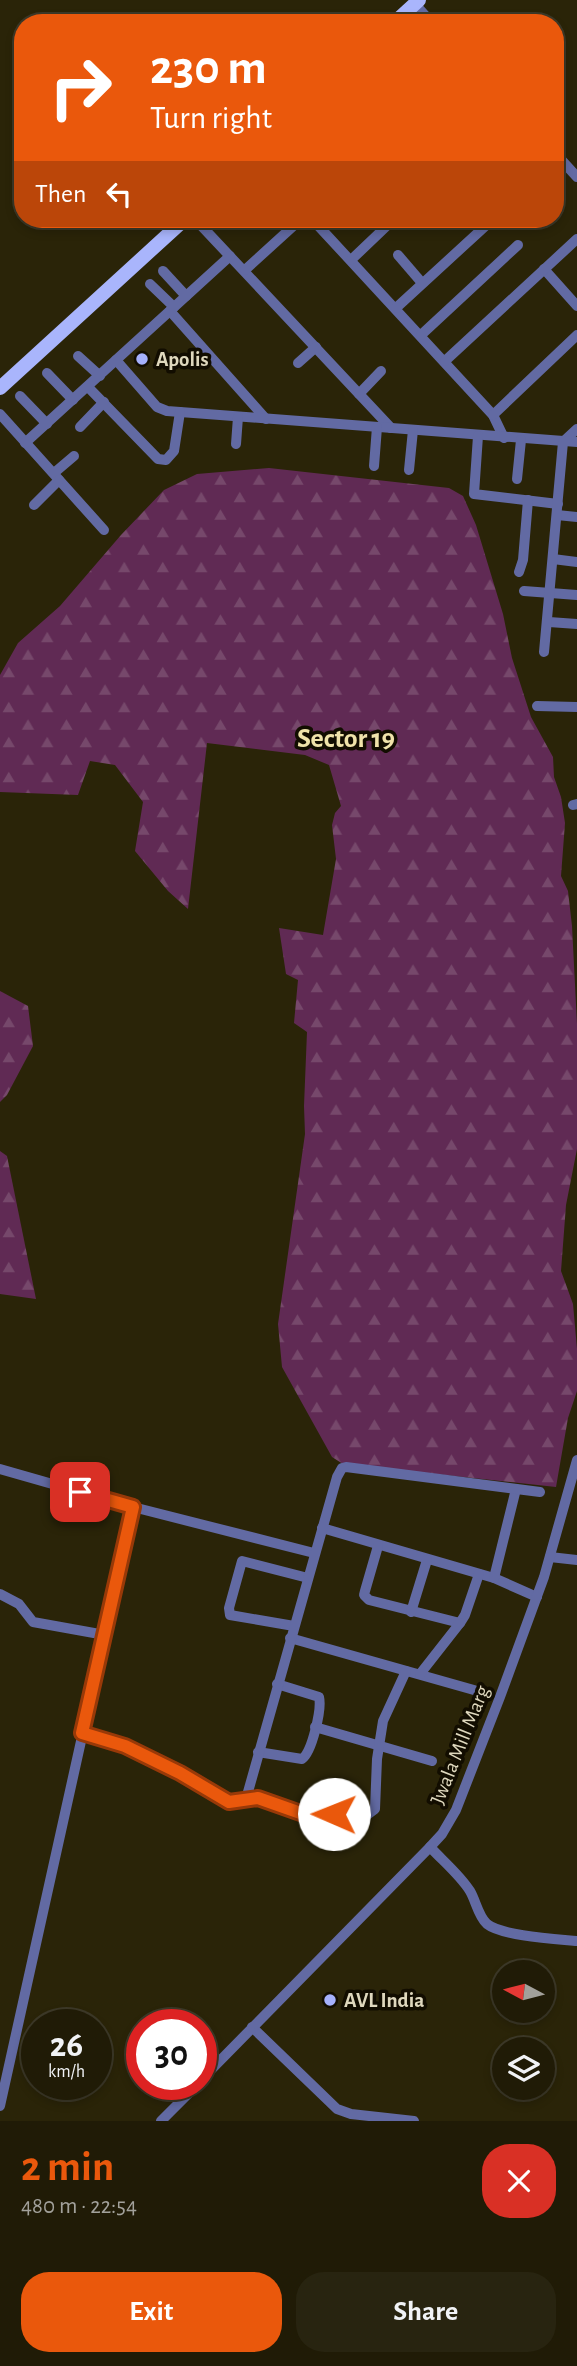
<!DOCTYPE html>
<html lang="en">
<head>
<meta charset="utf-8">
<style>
	:root { --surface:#201b06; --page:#282410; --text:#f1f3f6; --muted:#a2a19b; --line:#3d3928; --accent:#ea580c }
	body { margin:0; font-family:"Alegreya Sans",sans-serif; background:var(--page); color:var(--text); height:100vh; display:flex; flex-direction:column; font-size:26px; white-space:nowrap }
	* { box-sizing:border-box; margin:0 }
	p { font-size:23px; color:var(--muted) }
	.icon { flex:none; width:38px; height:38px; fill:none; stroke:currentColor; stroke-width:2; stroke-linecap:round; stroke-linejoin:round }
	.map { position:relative; height:2121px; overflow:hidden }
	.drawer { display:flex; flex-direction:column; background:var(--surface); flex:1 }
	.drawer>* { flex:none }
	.hud { position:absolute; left:14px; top:14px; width:550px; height:214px; border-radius:28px; box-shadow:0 4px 10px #0003,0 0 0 2px var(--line); background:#ea580c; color:#fff; overflow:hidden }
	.needle { width:46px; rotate:277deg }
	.fabs { position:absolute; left:492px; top:1960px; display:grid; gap:14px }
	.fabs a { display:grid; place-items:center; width:63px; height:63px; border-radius:50%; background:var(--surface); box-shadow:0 4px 10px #0003,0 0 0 2px var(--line); font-size:35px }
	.speed { position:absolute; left:21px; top:2009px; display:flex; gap:14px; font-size:35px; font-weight:700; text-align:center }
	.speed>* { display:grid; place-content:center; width:91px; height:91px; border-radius:50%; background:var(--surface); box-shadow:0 4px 10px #0003,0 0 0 2px var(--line); line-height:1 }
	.speed small { font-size:18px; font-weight:400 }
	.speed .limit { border:10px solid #d22; background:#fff; color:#111 }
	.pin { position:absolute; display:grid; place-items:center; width:60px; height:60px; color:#fff; margin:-30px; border-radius:14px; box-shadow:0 4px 10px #0006 }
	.me { position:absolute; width:77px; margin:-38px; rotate:271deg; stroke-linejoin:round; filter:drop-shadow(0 0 5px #0008) }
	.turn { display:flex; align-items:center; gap:24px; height:147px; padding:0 21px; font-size:32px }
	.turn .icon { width:91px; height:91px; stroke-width:2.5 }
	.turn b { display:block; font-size:49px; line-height:60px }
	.then { display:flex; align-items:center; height:66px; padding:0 21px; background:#0003; gap:14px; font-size:26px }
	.round { display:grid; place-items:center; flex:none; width:74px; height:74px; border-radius:28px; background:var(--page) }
	.head { display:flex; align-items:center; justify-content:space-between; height:119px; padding:0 21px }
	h1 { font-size:42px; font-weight:700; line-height:52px; color:var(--accent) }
	.cta { display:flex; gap:14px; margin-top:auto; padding:14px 21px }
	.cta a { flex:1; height:80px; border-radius:28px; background:var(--accent); color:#fff; font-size:28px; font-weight:700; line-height:80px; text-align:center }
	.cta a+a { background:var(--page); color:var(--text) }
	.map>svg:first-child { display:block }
</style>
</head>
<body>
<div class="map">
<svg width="577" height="2121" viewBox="0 0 577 2121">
	<defs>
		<pattern id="forest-firs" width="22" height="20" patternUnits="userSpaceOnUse" patternTransform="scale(1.75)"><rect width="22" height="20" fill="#602a54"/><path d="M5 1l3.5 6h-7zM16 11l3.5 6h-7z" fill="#76486b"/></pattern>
	</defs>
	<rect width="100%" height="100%" fill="#2a2408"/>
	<g fill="url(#forest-firs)">
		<path d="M269,468L449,488L463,496L476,525L503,614L512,658L531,717L553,757L554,777L561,797L565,823L561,876L568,891L572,926L577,1024V1149L566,1205L561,1271L573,1304L577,1349V1391L568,1418L556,1487L343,1464L332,1457L282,1367L278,1324L305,1134L304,1106L307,1032L294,1023L298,980L286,974L279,928L323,935L336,859L332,825L335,813L341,806L329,765L305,755L207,743L188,909L168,891L135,851L143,802L115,765L90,761L78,795L0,792V675L18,643L60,606L121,535L164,490L197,474Z"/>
		<path d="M0,991L28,1006L33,1046L7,1095L0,1102Z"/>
		<path d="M0,1151L7,1156L36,1299L0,1294Z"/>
	</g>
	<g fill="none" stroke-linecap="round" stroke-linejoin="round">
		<g stroke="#626aa3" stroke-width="10">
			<path d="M415,4L432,23"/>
			<path d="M555,153L577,177"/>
			<path d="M195,219L391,428"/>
			<path d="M312,219L493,415L504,438"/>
			<path d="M398,255L422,283"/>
			<path d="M351,260L394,219"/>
			<path d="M544,269L577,306"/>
			<path d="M245,270L301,219"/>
			<path d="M163,271L186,296"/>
			<path d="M150,284L174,307"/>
			<path d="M396,308L493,219"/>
			<path d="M170,311L266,419"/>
			<path d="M421,335L518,245"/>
			<path d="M78,356L100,376"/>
			<path d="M116,360L157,407L167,411L577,442"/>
			<path d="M445,361L577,239"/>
			<path d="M298,363L316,347"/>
			<path d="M47,373L73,400"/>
			<path d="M88,387L158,459L166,460L174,451L180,412"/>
			<path d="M359,394L381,371"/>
			<path d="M20,396L47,424"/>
			<path d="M0,414L104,530"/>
			<path d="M493,415L577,335"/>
			<path d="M80,427L104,402"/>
			<path d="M478,436L474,494L558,504"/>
			<path d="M25,443L230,256"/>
			<path d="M236,444L238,417"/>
			<path d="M374,466L377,427"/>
			<path d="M409,470L413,430"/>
			<path d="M54,473L74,456"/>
			<path d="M517,479L521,440"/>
			<path d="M34,505L59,480"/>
			<path d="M557,515L577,517"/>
			<path d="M553,559L577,562"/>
			<path d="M519,572L523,560L528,500"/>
			<path d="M524,591L577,595"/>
			<path d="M549,622L577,624"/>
			<path d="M544,652L563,442L577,429"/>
			<path d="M537,706L577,707"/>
			<path d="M573,805L577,804"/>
			<path d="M0,1469L133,1507L314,1553"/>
			<path d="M322,1528L494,1578L537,1597"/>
			<path d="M378,1546L365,1591L364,1595L369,1600L460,1623L465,1615L479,1574"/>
			<path d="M550,1557L577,1560"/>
			<path d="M494,1578L516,1489"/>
			<path d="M0,1594L19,1604L33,1622L105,1635"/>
			<path d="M411,1612L427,1560"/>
			<path d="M294,1626L230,1615L229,1608L242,1561L308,1578"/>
			<path d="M290,1638L488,1694"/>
			<path d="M420,1674L460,1623"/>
			<path d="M315,1727L432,1761"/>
			<path d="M82,1733L125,1746L180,1773L229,1802L258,1798L309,1816H322L340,1812L367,1815L375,1809L377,1759L383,1721L406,1671"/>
			<path d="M258,1752L302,1759C312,1752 322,1709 319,1697L277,1684"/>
			<path d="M246,1799L337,1477L342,1468L346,1467L540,1492"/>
			<path d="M430,1847C443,1861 460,1875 470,1891C476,1901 478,1916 487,1924C502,1936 556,1939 577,1941"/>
			<path d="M252,2027L337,2109L351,2114L414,2121"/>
			<path d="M201,2080L430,1847L442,1834L456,1810L500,1697L544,1577L577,1460"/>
			<path d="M0,2106L133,1507"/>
			<path d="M161,2121L198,2084"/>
		</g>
		<g stroke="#a9b5fc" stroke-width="14">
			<path d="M394,23L419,0"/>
			<path d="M0,388L185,219"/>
		</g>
	</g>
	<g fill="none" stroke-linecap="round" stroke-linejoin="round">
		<g stroke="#983908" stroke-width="18">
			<path id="route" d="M80,1492L133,1507L82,1733L125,1746L180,1773L229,1802L258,1798L309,1816L334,1814"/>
		</g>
		<use href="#route" stroke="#ea580c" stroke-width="12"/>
	</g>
	<g fill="#a5b1fc" stroke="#120d00" stroke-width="2.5">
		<circle cx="142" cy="359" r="7"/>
		<circle cx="330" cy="2000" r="7"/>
	</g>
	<g text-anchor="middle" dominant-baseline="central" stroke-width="7" stroke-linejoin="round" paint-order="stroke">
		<g font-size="21" font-weight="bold" fill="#dfd8bd" stroke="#120d00" text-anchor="start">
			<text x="156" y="359">Apolis</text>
			<text x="344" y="2000">AVL India</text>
		</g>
		<g font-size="21" fill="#dfd8bd" stroke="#120d00">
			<text transform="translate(460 1745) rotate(-68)">Jwala Mill Marg</text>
		</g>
		<g font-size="28" font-weight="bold" fill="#f0e3aa" stroke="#120d00">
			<text x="346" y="739">Sector 19</text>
		</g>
	</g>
</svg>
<div class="fabs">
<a><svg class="needle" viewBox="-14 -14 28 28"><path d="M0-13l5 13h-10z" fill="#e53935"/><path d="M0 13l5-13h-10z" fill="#a2a19b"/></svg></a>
<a><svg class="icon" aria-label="layers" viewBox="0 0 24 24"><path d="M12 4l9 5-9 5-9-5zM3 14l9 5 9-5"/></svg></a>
</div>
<div class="speed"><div>26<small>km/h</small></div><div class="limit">30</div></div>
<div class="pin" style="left:80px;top:1492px;background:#d93025"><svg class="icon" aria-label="arrive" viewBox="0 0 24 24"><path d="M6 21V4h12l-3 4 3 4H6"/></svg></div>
<svg class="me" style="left:334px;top:1814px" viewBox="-20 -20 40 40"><circle r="19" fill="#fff"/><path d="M0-13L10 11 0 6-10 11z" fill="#ea580c"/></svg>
<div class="hud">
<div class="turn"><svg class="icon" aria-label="right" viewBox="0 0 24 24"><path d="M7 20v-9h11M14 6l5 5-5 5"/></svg><div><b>230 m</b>Turn right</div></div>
<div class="then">Then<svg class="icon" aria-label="left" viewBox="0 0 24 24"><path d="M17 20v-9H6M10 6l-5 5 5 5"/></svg></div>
</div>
</div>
<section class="drawer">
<div class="head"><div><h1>2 min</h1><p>480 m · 22:54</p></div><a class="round" style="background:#d93025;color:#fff"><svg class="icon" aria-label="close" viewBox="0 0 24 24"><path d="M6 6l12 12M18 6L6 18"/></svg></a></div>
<div class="cta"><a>Exit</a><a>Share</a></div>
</section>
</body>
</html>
